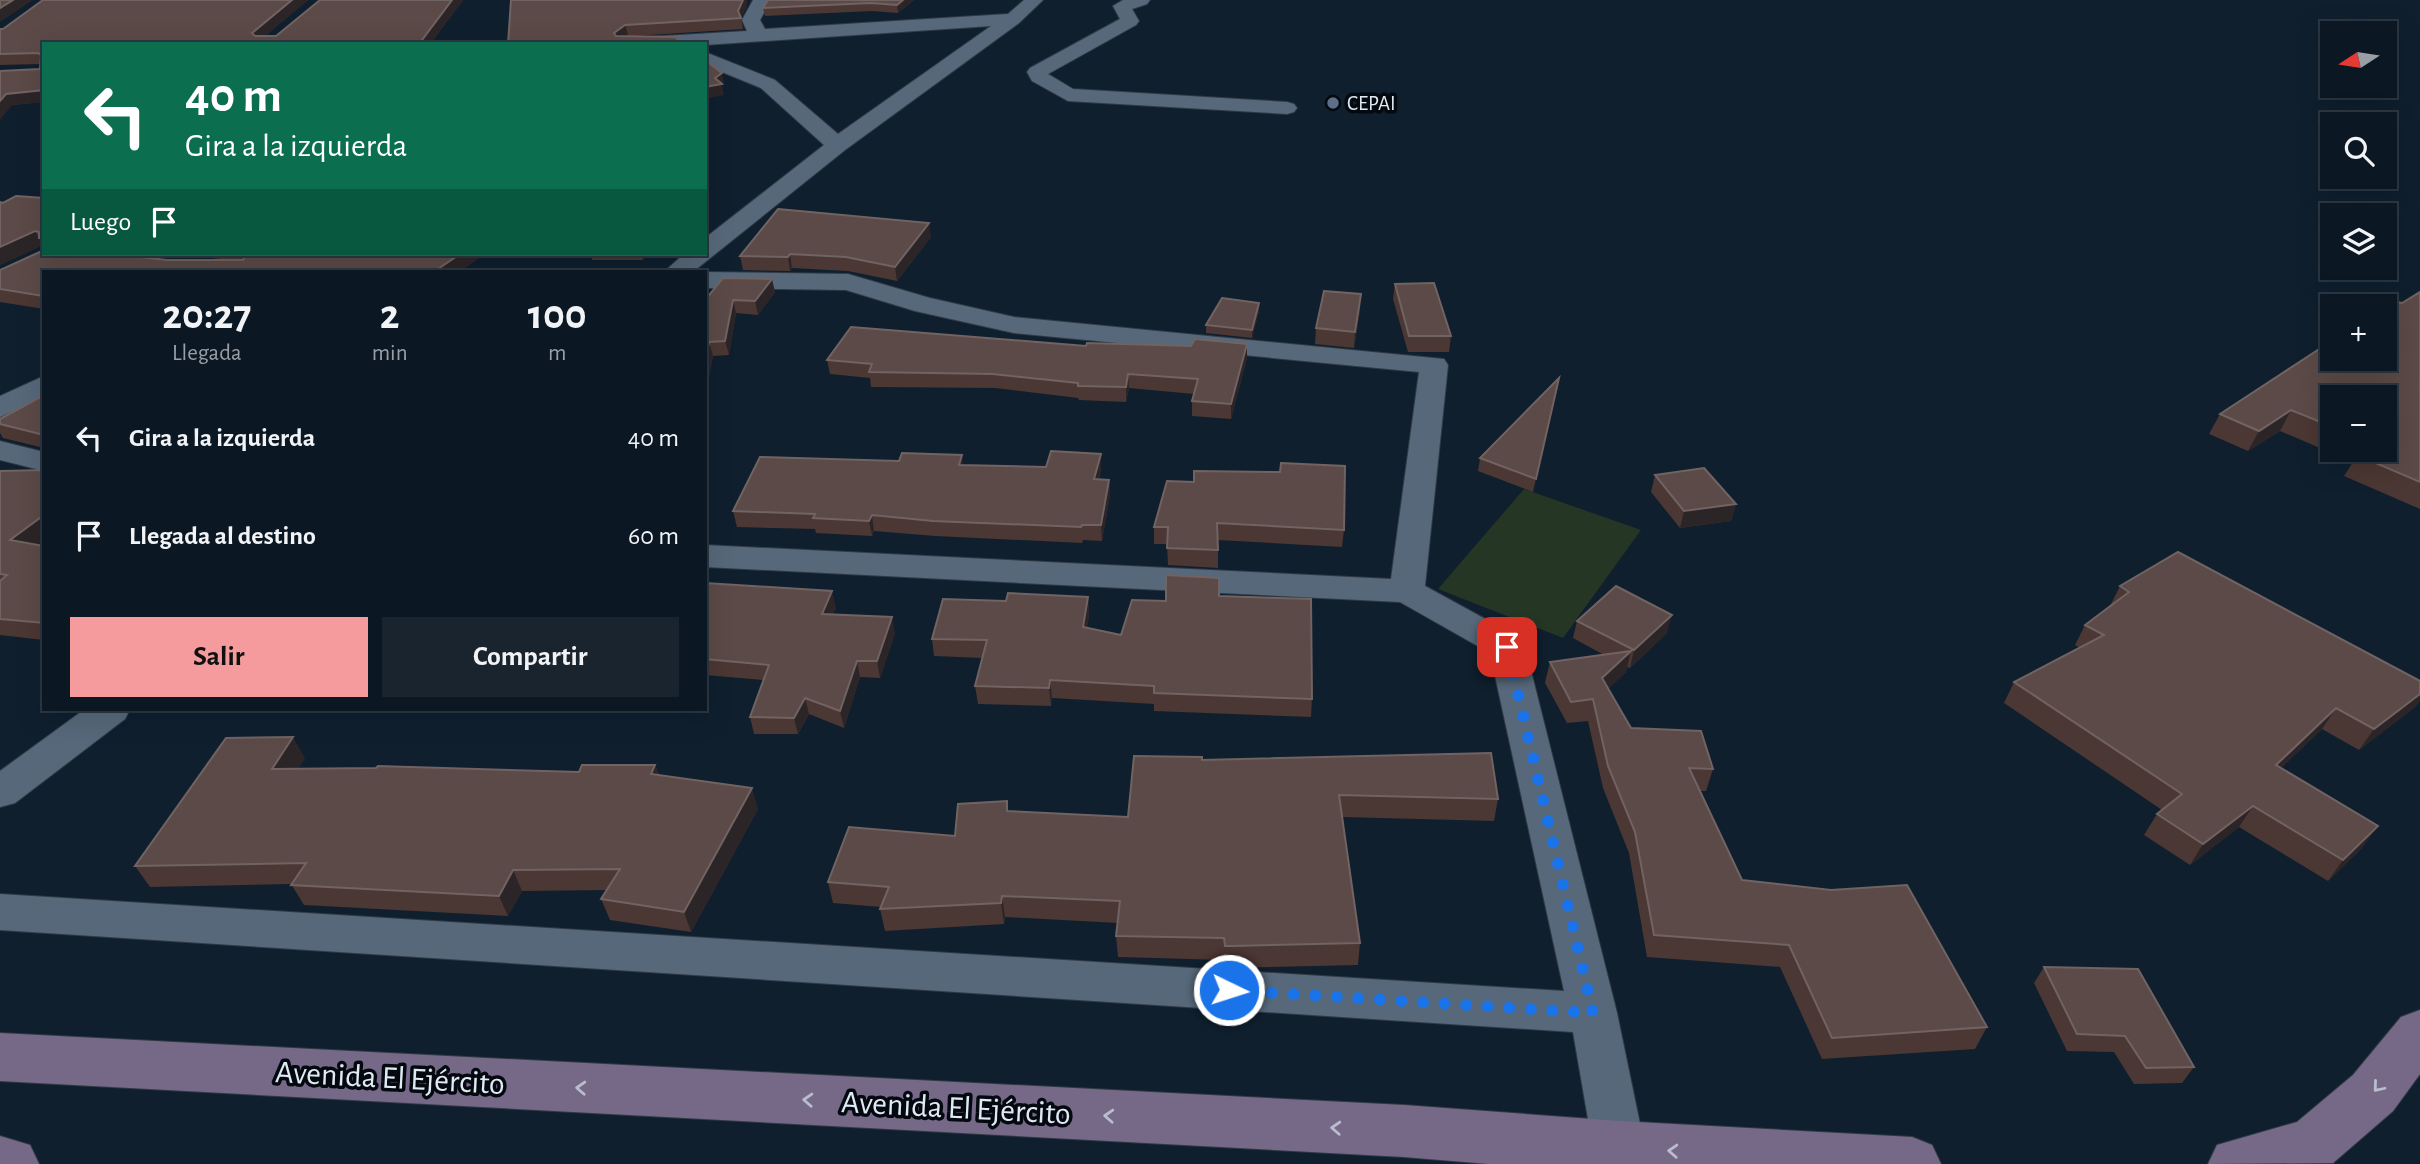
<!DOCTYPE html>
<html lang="es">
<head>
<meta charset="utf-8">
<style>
	:root { --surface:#0b1722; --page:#19242f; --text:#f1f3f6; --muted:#9a9fa5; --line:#2b3640; --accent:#f59b9d }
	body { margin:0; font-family:"Alegreya Sans",sans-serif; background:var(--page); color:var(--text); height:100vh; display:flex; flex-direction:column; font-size:26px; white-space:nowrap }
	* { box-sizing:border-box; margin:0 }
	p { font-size:23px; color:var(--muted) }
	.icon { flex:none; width:38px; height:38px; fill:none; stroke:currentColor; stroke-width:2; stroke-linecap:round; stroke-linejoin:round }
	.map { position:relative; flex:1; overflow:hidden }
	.sheet { position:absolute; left:42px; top:270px; width:665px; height:441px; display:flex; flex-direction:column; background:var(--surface); border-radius:0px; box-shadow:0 7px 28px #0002,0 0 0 2px var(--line) }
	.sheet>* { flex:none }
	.hud { position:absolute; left:42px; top:42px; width:665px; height:214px; border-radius:0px; box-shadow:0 7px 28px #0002,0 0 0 2px var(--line); background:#0b6e4f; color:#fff; overflow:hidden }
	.needle { width:46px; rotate:258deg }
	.fabs { position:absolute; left:2320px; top:21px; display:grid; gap:14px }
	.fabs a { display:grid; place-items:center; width:77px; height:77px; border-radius:0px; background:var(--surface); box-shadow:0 7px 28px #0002,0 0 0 2px var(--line); font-size:35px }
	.pin { position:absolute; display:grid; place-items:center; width:60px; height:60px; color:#fff; margin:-30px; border-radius:14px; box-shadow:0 4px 10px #0006 }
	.me { position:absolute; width:77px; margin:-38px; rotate:94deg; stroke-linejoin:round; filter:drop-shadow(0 0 5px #0008) }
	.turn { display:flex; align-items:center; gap:24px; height:147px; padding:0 28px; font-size:32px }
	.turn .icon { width:91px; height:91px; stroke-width:2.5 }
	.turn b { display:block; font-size:49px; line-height:60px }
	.then { display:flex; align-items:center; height:66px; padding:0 28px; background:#0003; gap:14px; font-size:26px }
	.eta { display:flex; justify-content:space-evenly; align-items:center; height:119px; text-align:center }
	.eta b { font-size:42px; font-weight:700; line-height:49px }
	.button { display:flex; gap:14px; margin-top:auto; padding:14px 28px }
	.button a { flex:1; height:80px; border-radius:0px; background:var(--accent); color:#111; font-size:28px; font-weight:700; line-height:80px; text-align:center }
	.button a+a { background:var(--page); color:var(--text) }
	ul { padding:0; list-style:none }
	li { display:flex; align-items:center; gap:21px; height:98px; padding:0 28px }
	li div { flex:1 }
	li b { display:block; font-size:26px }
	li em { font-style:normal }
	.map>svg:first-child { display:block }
</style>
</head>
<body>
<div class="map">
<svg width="2420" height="1164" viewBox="0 0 2420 1164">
	<rect width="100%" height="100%" fill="#0f1f2e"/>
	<path fill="#263624" d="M1524,489L1641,530L1563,638L1438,589Z"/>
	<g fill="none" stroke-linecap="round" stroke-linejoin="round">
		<g stroke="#313a46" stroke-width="2">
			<g id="street">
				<path d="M753,0H771L760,20L765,29L1008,14L1024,0H1043L1019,23L845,150L694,271H665L684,254H705V238L824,145L761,88L705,65V52L775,80L838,134L991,26L705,45L619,44L628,38L747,31L742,20Z"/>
				<path d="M1123,0H1150L1147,4L1132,9L1139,21L1136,25L1048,74L1073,89L1287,102L1294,104L1297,108L1294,112L1287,114L1068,101L1032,81L1027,72L1030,68L1120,19L1113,6Z"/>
				<path d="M705,272L848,274L930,298L1014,317L1444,359L1448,365L1425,586L1520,638L1525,647L1617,1013L1645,1148L1638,1164H1600L1593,1148L1573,1032L0,930V894L1564,991L1490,653L1400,602L705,567V545L1391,579L1419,372L1014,333L915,311L846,290L705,288Z"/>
				<path d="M44,376V397L0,417V396Z"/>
				<path d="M0,441L44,452V471L0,460Z"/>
				<path d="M85,709H130L125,719L15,803L0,807V771Z"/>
			</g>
		</g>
		<g stroke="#313a46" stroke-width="2">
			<g id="secondary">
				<path d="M2420,1010V1074L2393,1111L2333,1163L2208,1164L2217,1145L2297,1122L2353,1075L2401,1017Z"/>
				<path d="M0,1033L1404,1105L1619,1121L1912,1137L1932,1145L1941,1164H1489L1404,1157L0,1081Z"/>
				<path d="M0,1136L30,1145L39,1164H0Z"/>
			</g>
		</g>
		<use href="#street" fill="#56687a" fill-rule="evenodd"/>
		<use href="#secondary" fill="#766988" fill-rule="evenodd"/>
	</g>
	<g fill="#4b3733" fill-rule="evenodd">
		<path d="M43,0H308L265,36H276L320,0H463L430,44H44V102L12,105L0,71L40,69L41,64L0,65V29H3Z"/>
		<path d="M768,0H914L898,13L872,11L765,16L763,8Z"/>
		<path d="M747,5L741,18L743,29L508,44Z"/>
		<path d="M44,198V246L43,245L0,265V202Z"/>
		<path d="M931,237L897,281L848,271L792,268L790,271L743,270L740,256Z"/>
		<path d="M177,254H485L460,271H44V309L0,302V270L167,260H229Z"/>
		<path d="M591,254H647L643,260H592Z"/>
		<path d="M1395,284L1451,336L1449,352H1408L1393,299Z"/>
		<path d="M775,292L758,315L736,313L729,355L713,356L709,376L705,377V300Z"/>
		<path d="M2420,292V509L2344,476L2353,462L2280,431L2248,451L2209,434L2220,414ZM2333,397L2385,450H2333Z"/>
		<path d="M1360,310L1354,348L1315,344L1316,328Z"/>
		<path d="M1259,311L1252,338L1206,333V325Z"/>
		<path d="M1247,358L1231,419L1192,416V401L1194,394L1129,388L1126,402L1079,400L1078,398L995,388L871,387L870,378L830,374L827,360Z"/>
		<path d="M1559,378L1533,492L1478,471L1480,458Z"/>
		<path d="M44,395V448L3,438L0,433V419Z"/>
		<path d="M963,465L1101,469L1099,479L1109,480L1110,495L1102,541L1083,540L1082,543L935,536L874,531L872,536L816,533L815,529L737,527L733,511Z"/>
		<path d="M0,471L44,540L37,545L44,546V640L0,635Z"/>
		<path d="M1655,475L1736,504L1731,521L1680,528L1651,492Z"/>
		<path d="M1167,481L1344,530L1342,547L1218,540V568L1168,565L1167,544H1154V527Z"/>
		<path d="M705,583L836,608L833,614L895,633L880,678L860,677L844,728L809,714L798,734H754L750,717L763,680L705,675Z"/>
		<path d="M2120,586L2420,681V701L2415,707L2359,750L2322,729L2281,768L2363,847L2328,881L2239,827L2190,865L2144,835L2157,814L2162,810L2004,703L2014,682L2080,648L2075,645L2085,625L2110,606Z"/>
		<path d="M1219,596L1312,699L1311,717L1154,711V704L1052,698L1051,706L978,704L975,686L983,658L934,656L932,639L1006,601L1088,597L1089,615L1087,628L1121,635L1166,601Z"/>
		<path d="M1577,621L1667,633L1630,668L1627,667L1626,672L1608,689L1631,728L1713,769L1706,791H1699L1742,880L1987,1027L1975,1049L1822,1059L1780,967L1647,957L1629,853L1603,788L1588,721L1567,723L1545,683L1550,662L1604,655L1573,638Z"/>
		<path d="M305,758L297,769L579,772L655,765L659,775L758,809L691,932L610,920L601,899L607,890L522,891L508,916L304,905L291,884L150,887L135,866Z"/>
		<path d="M1202,760L1498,799L1494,821L1342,817L1360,943L1358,965L1231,968L1224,967V960L1118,957L1116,936L1118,923L1005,917L1004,924L885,931L880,909L881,907L833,903L828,882L955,836L1007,801L1008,811L1128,817Z"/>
		<path d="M2044,967L2194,1067L2182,1083L2134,1084L2114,1052L2067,1051L2034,983Z"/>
	</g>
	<g fill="#2c2528">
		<path d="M13,0H33L0,22V8Z"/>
		<path d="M292,0H308L256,44L252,33Z"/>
		<path d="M452,0H463L430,44H419Z"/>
		<path d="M743,0H747V5L741,18L738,11Z"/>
		<path d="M903,0H914L898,13L897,5Z"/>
		<path d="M625,25L628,35L616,44L614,33Z"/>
		<path d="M722,73L724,84L722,85L724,95L705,99V87L715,78Z"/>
		<path d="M44,90V102L12,105L0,120V101L6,94Z"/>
		<path d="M929,223L931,237L897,281L895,267Z"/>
		<path d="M35,231L43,245L0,265V247Z"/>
		<path d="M460,254H485L460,271H435Z"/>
		<path d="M641,254H647L643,260Z"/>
		<path d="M790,254L792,268L790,271L788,257Z"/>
		<path d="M772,279L775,292L758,315L755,301Z"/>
		<path d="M1361,294L1360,310L1354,348L1355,332Z"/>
		<path d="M733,300L736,313L729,355L725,341Z"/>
		<path d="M1259,303V311L1252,338V330Z"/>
		<path d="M709,342L713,356L709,376L705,362Z"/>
		<path d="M1247,344V358L1231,419V404Z"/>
		<path d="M1128,374L1129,388L1126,402V387Z"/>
		<path d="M1559,378L1557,391L1533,492L1536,479Z"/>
		<path d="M2291,410L2280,431L2248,451L2259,431Z"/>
		<path d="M1101,454V469L1095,494L1094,479Z"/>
		<path d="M962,455L964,470L959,465Z"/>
		<path d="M1109,480L1110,495L1102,541L1101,525Z"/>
		<path d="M1736,504L1731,521L1680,528L1684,511Z"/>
		<path d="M44,515V540L21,558L10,540Z"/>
		<path d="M872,515L874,531L872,536L869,521Z"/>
		<path d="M832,591L836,608L826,630L822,614Z"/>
		<path d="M1088,597L1089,615L1084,644L1083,627Z"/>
		<path d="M1672,615L1667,633L1630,668L1634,650Z"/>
		<path d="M892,617L895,633L880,678L877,661Z"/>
		<path d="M1631,651L1626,672L1597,700L1602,678Z"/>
		<path d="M857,661L860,677L844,728L840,711Z"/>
		<path d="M1050,680L1052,698L1051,706L1049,688Z"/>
		<path d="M2420,694V701L2415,707L2359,750L2374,729Z"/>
		<path d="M805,698L809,714L798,734L794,718Z"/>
		<path d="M2336,708L2322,729L2262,786L2276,765Z"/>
		<path d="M293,737L305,758L284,790L272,769Z"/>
		<path d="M655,765L662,785L651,774Z"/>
		<path d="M752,788L758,809L691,932L684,912Z"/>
		<path d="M2253,806L2239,827L2190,865L2203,844Z"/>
		<path d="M2378,826L2363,847L2328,881L2343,860Z"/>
		<path d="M513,870L522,891L508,916L499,896Z"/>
		<path d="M1002,896L1005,917L1004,924L1001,903Z"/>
	</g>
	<g fill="#5b4a47" stroke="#706362" stroke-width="2">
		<path d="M0,0H13L0,8Z"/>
		<path d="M43,0H292L252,33L255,36H276L320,0H452L419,44H44V90L6,94L0,101V71L40,69L41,55L38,53L0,54V29H3Z"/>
		<path d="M511,0H743L738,11L741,18L625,25L614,33L616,36L675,37L684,44H508Z"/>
		<path d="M768,0H903L897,5L871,3L763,8Z"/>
		<path d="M705,60L722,73L715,78L722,84L705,87Z"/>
		<path d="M16,196L44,198V238H39V232L35,231L0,247V202L3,203Z"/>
		<path d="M778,209L929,223L895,267L846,257L790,254L788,257L740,256Z"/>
		<path d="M44,250V254H113L167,260H243L245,257L243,254H460L435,271H44V296L0,289V270Z"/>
		<path d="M723,278L772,279L755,301L733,300L725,341L709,342L705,362V300Z"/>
		<path d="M1434,283L1451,336H1409L1395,284Z"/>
		<path d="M1324,291L1361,294L1355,332L1316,328Z"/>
		<path d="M2420,292V482L2357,455L2364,450H2385V397H2333V427L2291,410L2259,431L2220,414L2333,340V359H2385V309L2397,302L2402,303Z"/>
		<path d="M1222,298L1259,303L1252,330L1206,325Z"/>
		<path d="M851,327L1086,346L1087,343L1191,346L1195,339L1247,344L1231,404L1192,401L1198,379L1128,374L1126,387L1078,386V383L993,374L869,372L872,364L827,360Z"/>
		<path d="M1559,378L1536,479L1480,458Z"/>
		<path d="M44,395V435L0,424V419Z"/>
		<path d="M1051,451L1101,454L1094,479L1109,480L1101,525H1082L1081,527L933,521L872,515L869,521L813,518L815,514L733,511L760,457L899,461L902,453L962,455L959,465L1046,467Z"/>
		<path d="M1281,463L1345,466L1344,530L1217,523L1218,550L1167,548L1168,527H1154L1167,481L1194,482V471L1280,472Z"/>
		<path d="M1704,468L1736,504L1684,511L1655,475Z"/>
		<path d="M44,470V515L10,540L44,546V623L0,619V581L7,575L0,574V471Z"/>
		<path d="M2178,552L2420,681V694L2374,729L2336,708L2276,765L2378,826L2343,860L2253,806L2203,844L2157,814L2182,794L2014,682L2104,635L2085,625L2129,592L2120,586Z"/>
		<path d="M1166,575L1219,578V596L1311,599L1312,699L1154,693V686L1050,680L1049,688L975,686L987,640L932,639L943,599L1006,601L1008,593L1088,597L1083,627L1121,635L1132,600L1166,601Z"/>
		<path d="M705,583L832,591L822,614L892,617L877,661H857L840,711L805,698L794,718L750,717L769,665L705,659Z"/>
		<path d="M1616,586L1672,615L1634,650L1577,621Z"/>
		<path d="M1631,651L1602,678L1631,728L1701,731L1713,769L1689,768L1742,880L1831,890L1907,885L1987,1027L1832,1038L1789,945L1654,935L1635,832L1608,766L1593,699L1571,702L1550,662Z"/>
		<path d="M293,737L272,769L376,768L378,766L579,772L582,765H655L651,774L752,788L684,912L601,899L620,869L513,870L499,896L291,885L306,863L135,866L226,738Z"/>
		<path d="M1491,753L1498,799L1339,795L1360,943L1232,946H1225L1224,938L1116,936L1120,901L1002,896L1001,903L880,909L889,887L828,882L849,827L955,836L958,804L1007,801V811L1128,817L1134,756L1202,757V760Z"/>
		<path d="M2044,967L2138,969L2194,1067L2146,1068L2125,1036L2077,1034Z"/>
	</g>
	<defs><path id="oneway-chevron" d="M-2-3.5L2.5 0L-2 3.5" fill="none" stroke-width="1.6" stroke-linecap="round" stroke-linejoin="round" transform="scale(1.75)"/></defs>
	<g stroke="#babdce">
		<use href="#oneway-chevron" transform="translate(2378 1087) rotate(130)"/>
		<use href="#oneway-chevron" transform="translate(581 1088) rotate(-177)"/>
		<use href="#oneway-chevron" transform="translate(808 1100) rotate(-177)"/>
		<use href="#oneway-chevron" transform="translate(1109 1116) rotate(-177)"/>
		<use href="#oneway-chevron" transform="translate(1336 1128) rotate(-177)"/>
		<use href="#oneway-chevron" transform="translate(1673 1151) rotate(-177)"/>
	</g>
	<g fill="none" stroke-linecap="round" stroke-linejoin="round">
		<path stroke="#1a73e8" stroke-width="12" stroke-dasharray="0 21.6" d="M1229,990L1593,1013L1507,647"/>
	</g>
	<circle fill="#5c6f8a" stroke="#04090f" stroke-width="2.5" cx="1333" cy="103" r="7"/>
	<g text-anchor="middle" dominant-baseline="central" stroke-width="7" stroke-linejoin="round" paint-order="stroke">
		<g font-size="21" fill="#dfeaf4" stroke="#04090f" text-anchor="start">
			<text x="1347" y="103">CEPAI</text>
		</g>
		<g font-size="32" fill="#dfeaf4" stroke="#04090f">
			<text transform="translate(390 1078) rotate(3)">Avenida El Ejército</text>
			<text transform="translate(956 1108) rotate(3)">Avenida El Ejército</text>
		</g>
	</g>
</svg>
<div class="fabs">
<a><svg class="needle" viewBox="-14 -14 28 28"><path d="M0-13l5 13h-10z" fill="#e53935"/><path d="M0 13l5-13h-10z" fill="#9a9fa5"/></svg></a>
<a><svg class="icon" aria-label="search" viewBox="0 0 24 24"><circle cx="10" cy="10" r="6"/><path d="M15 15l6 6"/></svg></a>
<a><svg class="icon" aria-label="layers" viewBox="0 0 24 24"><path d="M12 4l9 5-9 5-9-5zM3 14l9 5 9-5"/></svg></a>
<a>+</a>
<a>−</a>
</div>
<div class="pin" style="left:1507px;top:647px;background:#d93025"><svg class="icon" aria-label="arrive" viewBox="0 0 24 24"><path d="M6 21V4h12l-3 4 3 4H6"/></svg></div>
<svg class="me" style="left:1229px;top:990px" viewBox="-20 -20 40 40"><circle r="17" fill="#1a73e8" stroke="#fff" stroke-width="3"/><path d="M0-11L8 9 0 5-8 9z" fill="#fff"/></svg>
<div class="hud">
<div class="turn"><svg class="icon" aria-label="left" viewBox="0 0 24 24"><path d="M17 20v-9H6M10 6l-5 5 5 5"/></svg><div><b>40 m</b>Gira a la izquierda</div></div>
<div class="then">Luego<svg class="icon" aria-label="arrive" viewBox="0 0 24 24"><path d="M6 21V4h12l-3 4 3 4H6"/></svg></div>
</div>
<section class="sheet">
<div class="eta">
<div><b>20:27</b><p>Llegada</p></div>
<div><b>2</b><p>min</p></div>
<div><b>100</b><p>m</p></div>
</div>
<ul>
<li><svg class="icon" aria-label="left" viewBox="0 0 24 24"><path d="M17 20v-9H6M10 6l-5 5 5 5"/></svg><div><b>Gira a la izquierda</b></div><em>40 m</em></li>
<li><svg class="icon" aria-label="arrive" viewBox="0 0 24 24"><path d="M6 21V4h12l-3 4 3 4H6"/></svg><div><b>Llegada al destino</b></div><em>60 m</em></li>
</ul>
<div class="button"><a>Salir</a><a>Compartir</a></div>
</section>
</div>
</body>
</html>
